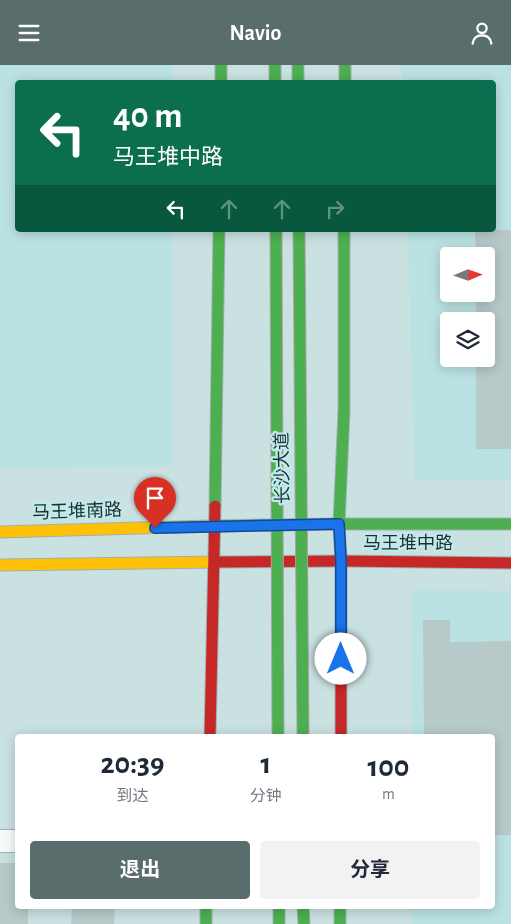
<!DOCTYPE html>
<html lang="zh">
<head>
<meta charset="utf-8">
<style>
	:root { --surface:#fff; --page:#f2f2f3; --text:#1f2937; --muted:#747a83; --accent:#5a6d6d }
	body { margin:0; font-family:"Alegreya Sans","Noto Sans SC",sans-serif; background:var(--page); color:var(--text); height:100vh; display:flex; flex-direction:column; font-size:19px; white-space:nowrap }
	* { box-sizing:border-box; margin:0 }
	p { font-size:16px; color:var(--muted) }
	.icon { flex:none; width:28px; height:28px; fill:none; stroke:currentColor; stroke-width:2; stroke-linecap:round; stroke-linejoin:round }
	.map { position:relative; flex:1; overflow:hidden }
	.sheet { position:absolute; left:15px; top:669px; width:480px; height:175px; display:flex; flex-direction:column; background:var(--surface); border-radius:5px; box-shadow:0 2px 12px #0003 }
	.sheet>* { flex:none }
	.banner { position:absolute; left:15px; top:15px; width:481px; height:152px; border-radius:5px; box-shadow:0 2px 12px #0003; background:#0b6e4f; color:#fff; overflow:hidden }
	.needle { width:32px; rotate:88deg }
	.fabs { position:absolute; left:440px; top:182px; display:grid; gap:10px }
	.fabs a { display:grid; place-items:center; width:55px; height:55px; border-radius:5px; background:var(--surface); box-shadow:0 2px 12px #0003; font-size:25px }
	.pin { position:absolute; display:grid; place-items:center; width:42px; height:42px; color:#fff; margin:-51px -21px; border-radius:50% 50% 50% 0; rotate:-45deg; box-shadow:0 0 5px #0007 }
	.pin .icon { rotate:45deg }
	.me { position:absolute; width:55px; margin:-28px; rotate:0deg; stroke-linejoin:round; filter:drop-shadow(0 0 4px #0008) }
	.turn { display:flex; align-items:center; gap:18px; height:105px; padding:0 15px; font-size:22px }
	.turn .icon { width:65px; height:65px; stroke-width:2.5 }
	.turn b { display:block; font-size:35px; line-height:42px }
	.lanes { display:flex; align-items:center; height:48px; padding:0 15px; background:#0003; justify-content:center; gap:25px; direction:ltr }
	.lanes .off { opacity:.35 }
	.eta { display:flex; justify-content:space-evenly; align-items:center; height:85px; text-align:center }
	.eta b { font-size:30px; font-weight:700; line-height:35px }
	.action { display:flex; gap:10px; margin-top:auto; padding:10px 15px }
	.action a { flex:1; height:58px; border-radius:5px; background:var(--accent); color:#fff; font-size:20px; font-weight:700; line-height:58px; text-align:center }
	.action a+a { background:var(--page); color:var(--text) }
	header { display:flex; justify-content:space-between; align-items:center; height:65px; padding:0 15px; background:var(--accent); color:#fff; font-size:22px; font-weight:700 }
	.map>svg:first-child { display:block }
</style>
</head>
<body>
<header><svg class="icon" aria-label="menu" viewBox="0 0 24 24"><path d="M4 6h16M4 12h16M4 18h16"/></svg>Navio<svg class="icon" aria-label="person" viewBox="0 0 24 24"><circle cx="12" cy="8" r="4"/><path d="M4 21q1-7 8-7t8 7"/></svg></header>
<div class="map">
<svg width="511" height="859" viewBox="0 0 511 859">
	<rect width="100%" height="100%" fill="#cae1e1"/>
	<g fill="#bbe2e3" fill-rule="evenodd">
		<path d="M0,0H172V17L18,18V165H172L173,401L0,404Z"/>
		<path d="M401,0H511V415H415L407,165H494V18L402,17ZM449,191H486V229H449ZM449,256H486V294H449Z"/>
		<path d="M412,525L511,526V859H412V841H492V671H412Z"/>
	</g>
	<g fill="#b7c9c9">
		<path d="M475,165H511V384H476V294H486V256H476V229H486V191H476Z"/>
		<path d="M423,555H450V577L511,576V770H492V671H424Z"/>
		<path d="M0,798H18V841H28V859H0Z"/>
		<path d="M72,841H115L114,859H71Z"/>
	</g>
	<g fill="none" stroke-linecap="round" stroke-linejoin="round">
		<g stroke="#9eb0b1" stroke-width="24">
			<path id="street" d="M0,776H18"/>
		</g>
		<g stroke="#9eb0b1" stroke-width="13">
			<g id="fast">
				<path d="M221,0V18"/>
				<path d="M275,0V18"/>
				<path d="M298,0V18"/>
				<path d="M345,0V18"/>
				<path d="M215,441L219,165"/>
				<path d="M210,461L339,459H511"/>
				<path d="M341,550V496L339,459L344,346V165"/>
				<path d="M206,841V859"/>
				<path d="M279,841V859"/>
				<path d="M303,841L304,859"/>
				<path d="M340,841V859"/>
			</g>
		</g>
		<g stroke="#9eb0b1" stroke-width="13">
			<g id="slow">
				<path d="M0,467L210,461"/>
				<path d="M0,500L218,497"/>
			</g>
		</g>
		<g stroke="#9eb0b1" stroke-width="13">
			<g id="jam">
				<path d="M218,497L341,496L511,498"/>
				<path d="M341,550V671"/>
				<path d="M210,671L215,441"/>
			</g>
		</g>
		<use href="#street" stroke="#f7fafa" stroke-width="22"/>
		<use href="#fast" stroke="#4caf50" stroke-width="11"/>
		<use href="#slow" stroke="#ffc107" stroke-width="11"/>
		<use href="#jam" stroke="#c62828" stroke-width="11"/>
		<g stroke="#aca4a7" stroke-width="13" stroke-linecap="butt">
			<g id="fast-bridge">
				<path d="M276,165L278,671"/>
				<path d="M299,165L303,671"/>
			</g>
		</g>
		<use href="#fast-bridge" stroke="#4caf50" stroke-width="11"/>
	</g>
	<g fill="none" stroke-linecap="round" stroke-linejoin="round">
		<g stroke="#114b97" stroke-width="12">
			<path id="route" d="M155,463L339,459L341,496V594"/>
		</g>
		<use href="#route" stroke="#1a73e8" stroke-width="9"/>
	</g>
	<g text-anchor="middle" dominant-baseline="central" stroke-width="4.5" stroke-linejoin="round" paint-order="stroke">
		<g font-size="18" fill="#1e2e2f" stroke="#c0eaeb">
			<text transform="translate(283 403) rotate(-91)">长沙大道</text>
			<text transform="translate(77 447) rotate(-2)">马王堆南路</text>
			<text x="408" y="479">马王堆中路</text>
		</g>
	</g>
</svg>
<div class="fabs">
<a><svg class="needle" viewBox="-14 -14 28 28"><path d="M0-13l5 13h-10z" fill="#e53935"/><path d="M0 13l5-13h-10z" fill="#747a83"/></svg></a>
<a><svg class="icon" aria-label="layers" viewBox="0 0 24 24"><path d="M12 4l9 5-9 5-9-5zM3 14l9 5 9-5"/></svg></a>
</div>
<div class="pin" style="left:155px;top:463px;background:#d93025"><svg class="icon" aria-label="arrive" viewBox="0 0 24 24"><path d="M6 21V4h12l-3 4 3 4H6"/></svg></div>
<svg class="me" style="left:341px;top:594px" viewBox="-20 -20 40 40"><circle r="19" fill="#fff"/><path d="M0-13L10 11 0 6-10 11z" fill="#1a73e8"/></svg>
<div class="banner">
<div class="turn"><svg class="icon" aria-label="left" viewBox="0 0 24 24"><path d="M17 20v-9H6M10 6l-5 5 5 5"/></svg><div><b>40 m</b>马王堆中路</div></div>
<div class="lanes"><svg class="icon" aria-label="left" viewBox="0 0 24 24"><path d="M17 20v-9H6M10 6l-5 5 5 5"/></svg><svg class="icon off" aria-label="ahead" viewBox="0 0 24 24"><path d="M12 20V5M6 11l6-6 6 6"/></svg><svg class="icon off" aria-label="ahead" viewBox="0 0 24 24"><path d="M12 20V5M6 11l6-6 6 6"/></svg><svg class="icon off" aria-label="right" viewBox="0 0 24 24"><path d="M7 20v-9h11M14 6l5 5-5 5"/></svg></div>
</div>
<section class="sheet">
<div class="eta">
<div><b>20:39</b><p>到达</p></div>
<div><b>1</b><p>分钟</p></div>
<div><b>100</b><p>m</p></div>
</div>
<div class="action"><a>退出</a><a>分享</a></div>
</section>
</div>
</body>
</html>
